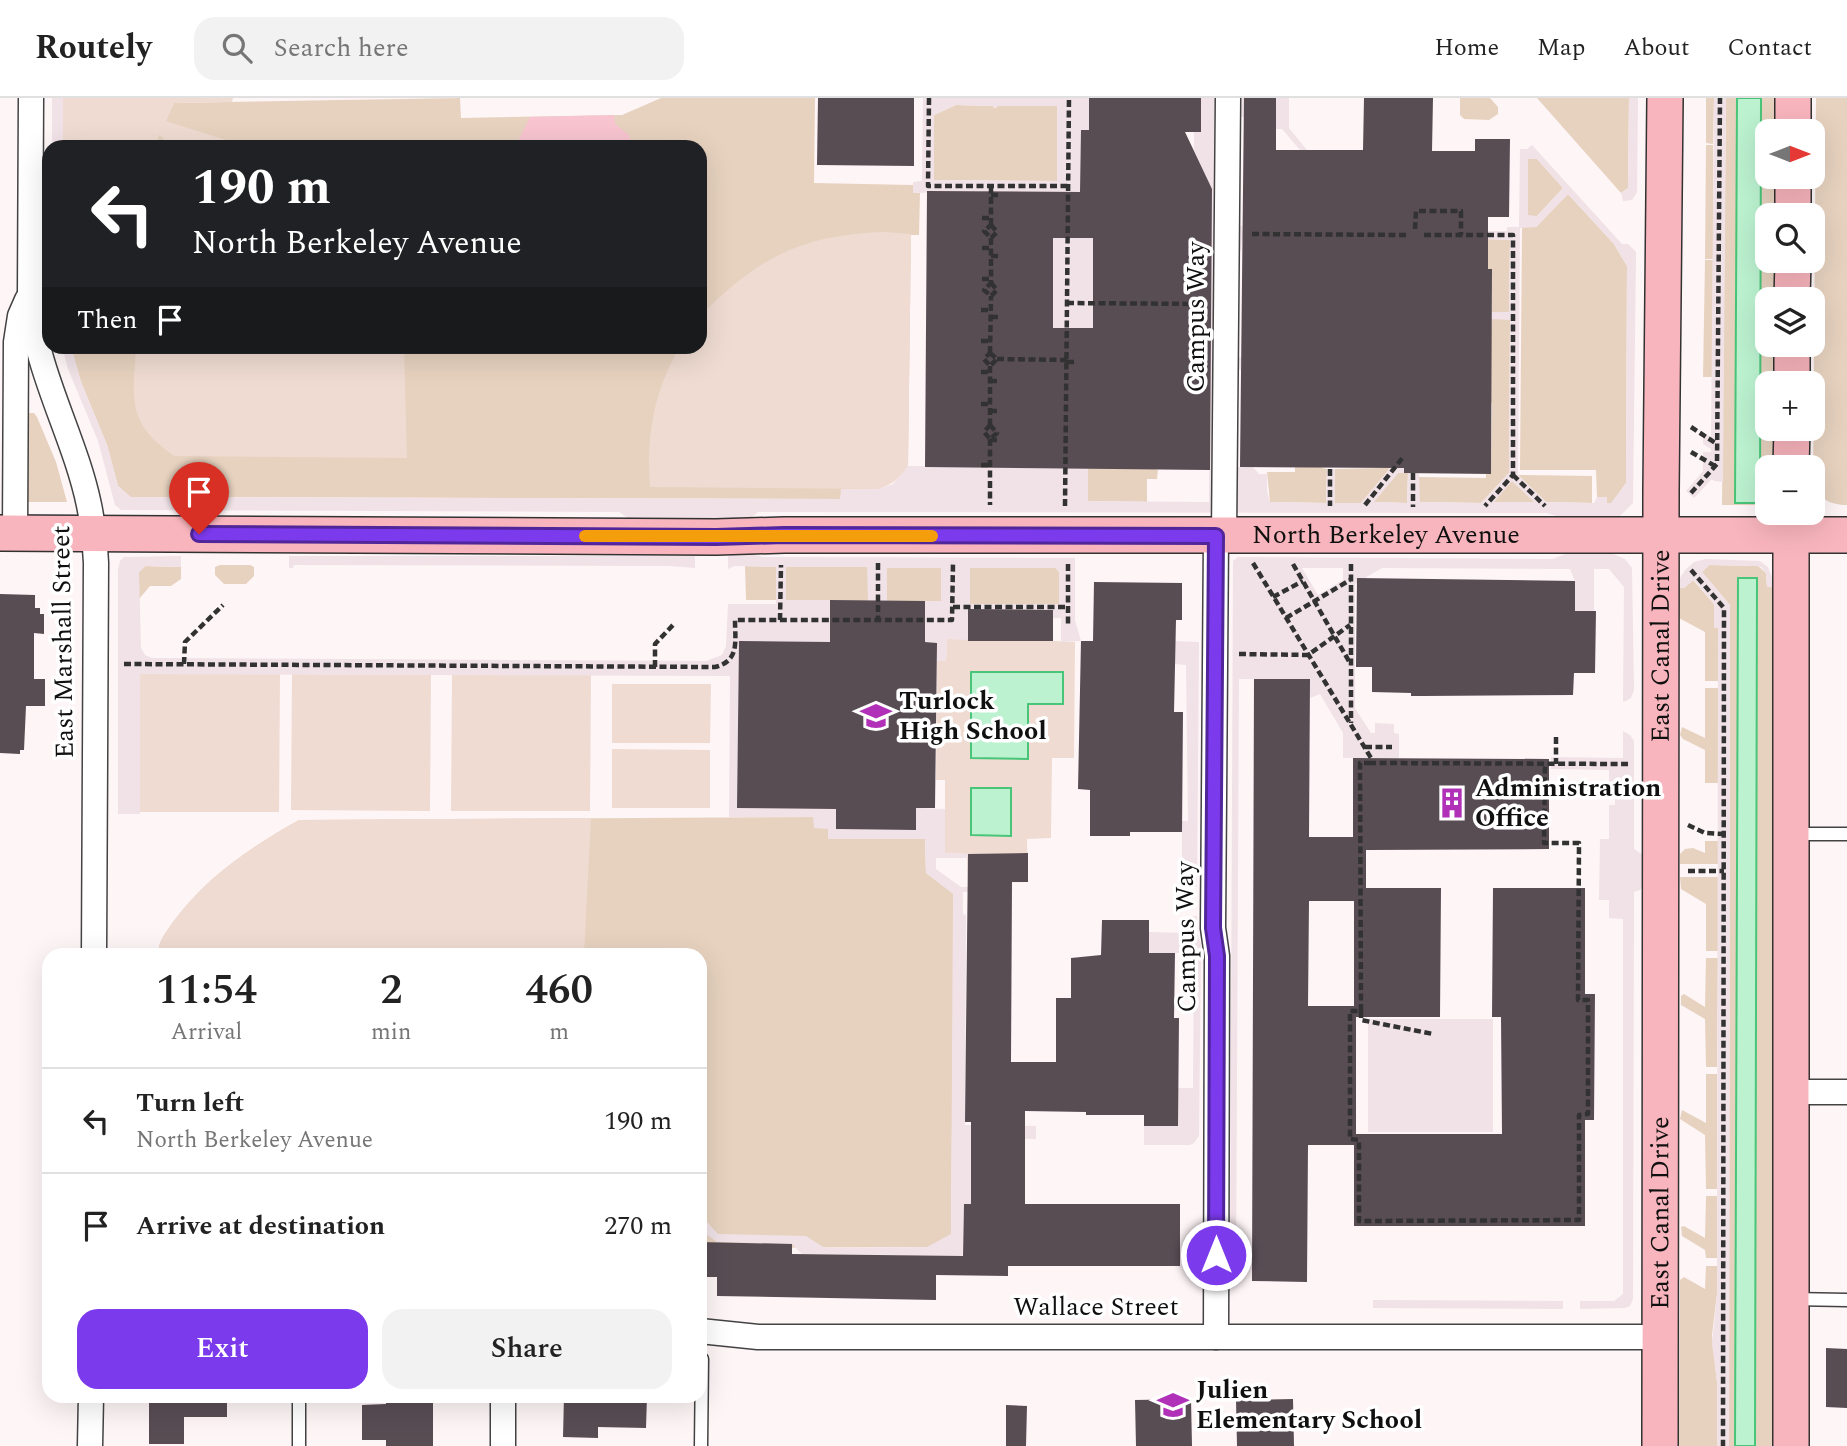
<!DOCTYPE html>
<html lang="en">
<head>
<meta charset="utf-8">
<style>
	:root { --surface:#fff; --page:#f2f2f2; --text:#222; --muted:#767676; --line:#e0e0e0; --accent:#7c3aed }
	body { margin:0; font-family:Spectral,serif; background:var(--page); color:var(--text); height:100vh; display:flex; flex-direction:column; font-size:26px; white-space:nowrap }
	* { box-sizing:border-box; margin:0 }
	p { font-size:23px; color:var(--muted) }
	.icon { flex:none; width:38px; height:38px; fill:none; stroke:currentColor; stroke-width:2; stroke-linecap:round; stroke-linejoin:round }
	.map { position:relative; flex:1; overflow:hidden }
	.panel { position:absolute; left:42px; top:850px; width:665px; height:455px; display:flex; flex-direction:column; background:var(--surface); border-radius:21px; box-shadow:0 7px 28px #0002 }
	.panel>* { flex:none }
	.top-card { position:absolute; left:42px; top:42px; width:665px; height:214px; border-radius:21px; box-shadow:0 7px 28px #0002; background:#202124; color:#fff; overflow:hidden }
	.needle { width:46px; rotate:90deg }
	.fabs { position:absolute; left:1755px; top:21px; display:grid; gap:14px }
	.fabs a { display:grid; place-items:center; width:70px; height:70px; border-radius:14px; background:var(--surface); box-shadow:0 7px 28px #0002; font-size:35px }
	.pin { position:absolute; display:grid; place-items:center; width:60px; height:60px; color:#fff; margin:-72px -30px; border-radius:50% 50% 50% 0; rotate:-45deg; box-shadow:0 0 7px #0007 }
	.pin .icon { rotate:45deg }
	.me { position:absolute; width:77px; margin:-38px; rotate:0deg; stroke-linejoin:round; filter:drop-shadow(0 0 5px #0008) }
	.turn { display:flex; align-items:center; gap:24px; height:147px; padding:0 35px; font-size:32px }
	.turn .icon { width:91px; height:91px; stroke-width:2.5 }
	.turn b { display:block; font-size:49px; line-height:60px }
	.then { display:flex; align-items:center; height:66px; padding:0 35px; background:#0003; gap:14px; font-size:26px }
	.eta { display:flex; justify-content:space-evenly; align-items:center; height:119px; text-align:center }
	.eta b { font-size:42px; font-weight:600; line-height:49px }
	.button { display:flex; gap:14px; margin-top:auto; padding:14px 35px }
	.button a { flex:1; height:80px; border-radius:21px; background:var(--accent); color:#fff; font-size:28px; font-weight:600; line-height:80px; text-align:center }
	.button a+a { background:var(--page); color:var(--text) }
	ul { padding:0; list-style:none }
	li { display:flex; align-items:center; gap:21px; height:105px; padding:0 35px; border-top:2px solid var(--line) }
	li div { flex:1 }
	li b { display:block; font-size:26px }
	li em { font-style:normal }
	header { display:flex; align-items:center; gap:42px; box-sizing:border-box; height:98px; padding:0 35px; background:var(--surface); border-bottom:2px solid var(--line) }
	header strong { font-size:33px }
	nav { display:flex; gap:38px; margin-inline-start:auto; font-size:24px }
	.search { width:490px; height:63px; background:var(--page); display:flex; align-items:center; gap:18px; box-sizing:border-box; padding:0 24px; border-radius:21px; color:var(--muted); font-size:26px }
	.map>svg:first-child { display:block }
</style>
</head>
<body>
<header>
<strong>Routely</strong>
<div class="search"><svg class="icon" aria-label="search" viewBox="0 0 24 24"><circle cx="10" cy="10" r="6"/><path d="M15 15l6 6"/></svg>Search here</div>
<nav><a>Home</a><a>Map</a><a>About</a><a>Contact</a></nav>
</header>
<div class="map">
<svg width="1847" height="1348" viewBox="0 0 1847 1348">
	<rect width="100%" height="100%" fill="#fef5f7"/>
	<g fill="#e7d2bf">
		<path d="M460,0L461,20L622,17L661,0H815L814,85L913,87V94L920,95L919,137H911L908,368L879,391H841V401L130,399L118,388L107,347L81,284L71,249L700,248V49H153L174,5Z"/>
		<path d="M1460,0H1490L1498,9V16L1489,22L1464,21L1460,17Z"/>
		<path d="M1537,0H1629L1628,90L1621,95Z"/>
		<path d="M1706,0H1714L1713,46L1706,45Z"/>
		<path d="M1726,0H1737L1736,405L1760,404L1761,0H1776V33H1768V79H1775V117H1768V163H1775V201H1768V247H1774V285H1768V331H1774L1773,369H1768L1767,406L1764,407H1722Z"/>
		<path d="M1816,0H1847V407C1830,407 1819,401 1813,384Z"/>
		<path d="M956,7L993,8L994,10L997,8H1057V83L934,82V17Z"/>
		<path d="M1706,47H1713V161H1705Z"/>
		<path d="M1528,61H1537L1563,90L1537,118H1528Z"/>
		<path d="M1568,96L1614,146L1627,168L1626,385L1612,405H1607V399H1597L1596,372H1520L1522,129H1536Z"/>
		<path d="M1486,141L1510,142L1509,215L1492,214V172L1488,171Z"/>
		<path d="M1705,162H1713L1712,279H1703Z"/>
		<path d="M1492,221H1510L1509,375L1481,405L1419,404V379L1486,380V376L1491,375L1492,305L1485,304Z"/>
		<path d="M1295,276H1323L1322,370L1327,371L1326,405L1270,404L1267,374H1295Z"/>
		<path d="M1379,276L1404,347L1387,374L1361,405H1335V371L1378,370Z"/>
		<path d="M29,315H34L37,319L56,364L67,404H27Z"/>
		<path d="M1088,370L1155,371L1158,372L1157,381H1147V404L1088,403Z"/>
		<path d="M1398,375H1408L1407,405L1373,404Z"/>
		<path d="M1518,377L1592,378V405L1546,404Z"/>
		<path d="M1512,383L1535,404H1492Z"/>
		<path d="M220,467H250L254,469V478L246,486H224L215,477V469Z"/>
		<path d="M1709,467L1758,468L1766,475L1767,489H1772V1348H1755L1757,480H1738L1735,1348H1729L1730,507L1702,474Z"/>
		<path d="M143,468L181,469V481L171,488H150L139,501V474Z"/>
		<path d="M745,468L776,469V502H746Z"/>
		<path d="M785,469H868V503L785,502Z"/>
		<rect x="887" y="469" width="54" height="34"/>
		<path d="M970,469L1056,470L1059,474V506H970Z"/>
		<path d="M1693,482L1714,506L1715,529L1718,530V583H1705V534L1679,520V490H1684Z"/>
		<path d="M1705,590H1718V685H1705V652L1683,641L1680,637L1682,629L1705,640Z"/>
		<path d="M814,719V730H828V741H925L926,775L954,795L951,1137L928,1149L700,1150V858H158C158,843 165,836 173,824C206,779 251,749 299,722Z"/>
		<path d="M1705,743H1718V766H1680V756L1685,751L1693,750L1705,755Z"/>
		<path d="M1680,779H1718V853H1706V806L1681,791Z"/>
		<path d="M1706,860H1718L1717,969H1706L1705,921L1681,907V898L1684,896L1705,909Z"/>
		<path d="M1706,976H1717V1091H1706L1705,1037L1680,1021L1682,1012L1706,1025Z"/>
		<path d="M1706,1098H1717V1160H1706L1705,1152L1682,1138L1681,1129L1684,1128L1705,1140Z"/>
		<path d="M1706,1168H1717V1196L1712,1237L1717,1284V1348H1679L1680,1182L1684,1179L1705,1191Z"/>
	</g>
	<path fill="#f7c4d0" d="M614,17L615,26L628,36L633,49H515L530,19Z"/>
	<g fill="#efdbd1">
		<path d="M63,0H233L232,4L174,5L166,23L248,49H170L159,36L153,49H63Z"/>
		<path d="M885,134L911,136L908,368C900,380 893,386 879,391L650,389C646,339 654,292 680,249L700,248L702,216C761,158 802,137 885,134Z"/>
		<path d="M136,249H404L407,360L174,358C126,325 133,301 136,249Z"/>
		<path d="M968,511L1053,512V543L1075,544L1074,660H1052L1051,740L1027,741L1028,784L968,785L967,756L945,755V682H936L937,563L946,562L947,541Z"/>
		<path d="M139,576H280L279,714H139Z"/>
		<path d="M292,576L431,577L430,713L291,712Z"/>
		<path d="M452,577H591L590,713H451Z"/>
		<path d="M612,586H711L710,645H612Z"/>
		<path d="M612,651L710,652V710H612Z"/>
		<path d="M591,720L584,857H158C158,843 165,836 173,824C206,779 251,749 299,722Z"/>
	</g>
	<g fill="#f0e2e6" fill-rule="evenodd">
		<rect x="52" y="0" width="11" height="49"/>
		<path d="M923,0H1089V32L1081,33L1080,139L1207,122V81L1194,52V34L1201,0H1289V30L1307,52H1300L1282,31H1276V19H1239L1236,128H1242L1243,132L1296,140L1242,141L1241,153H1236L1237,259H1241V272H1235L1234,369H1253L1259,376H1267V393L1270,404L1326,405L1327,371H1335V405H1361L1387,374L1404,347V375H1398L1374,404L1407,405L1408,375H1419L1420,404L1481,405L1509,375L1510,222L1492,221V214H1509L1510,142L1486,141L1466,133H1507V129H1519L1520,51H1527L1532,47L1622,146H1628L1636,154L1633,405L1621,417L1612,421L1562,420L1547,415L758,414L747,423L631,422L619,414L121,412L115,407L98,343L68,271L62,249H71L81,284L107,347L118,388L131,399L840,401L841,391H879L893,386L908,368L980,369L982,93L913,95V84L922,83ZM956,7L993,8L994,10H997V8H1057V83L934,82V17ZM1528,61H1537L1563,90L1537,118L1528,117ZM998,94H1053V245ZM1568,96L1614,146L1627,168L1626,385L1611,405H1607V399H1597L1594,405L1546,404L1518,377L1520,130L1536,129ZM1210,216L1209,404L1088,403V370ZM1512,383L1534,404H1494Z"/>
		<path d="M1629,0H1638L1637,94L1632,102L1623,103L1621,95L1628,90Z"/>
		<path d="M1714,0H1726L1723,384L1714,383L1712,381L1694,400L1686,393L1703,373V354H1711V351L1703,346V335L1711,339Z"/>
		<path d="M740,451H749L755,457L764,459L1075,460V522L1081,543L1061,544V520H1053V512L969,511L968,542L947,541L946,563H937V545L925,544V503H941V470H887V503H868L867,469H786V502H830V544L739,543L737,710L836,711V731L916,732V710L945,711V755L968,756V760H936V771L961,789H975L987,794H963V816L966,817L965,1027L1036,1028V1041H990L971,1046V1106H964L962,1177L936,1176L900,1157L802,1156L792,1146L717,1144L703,1134V1129H700V1122L706,1123L718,1136L806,1138L825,1150L927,1149L951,1136L953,796L926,775L925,741H828V731L814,730L813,719H729L730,578L140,576V716H118V471L120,463L124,459L181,458V469L146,468L139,474L141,550L145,557L152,560L706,563L722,557L726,548L728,506H776V469L735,468L728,471V458L734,457ZM970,470H1056L1059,474V506H970Z"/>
		<path d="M1570,454H1609L1625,461L1632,470L1634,592L1631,600L1626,603L1623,604L1624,489L1609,471H1594V513H1575V483L1570,471L1382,470L1365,480H1357V485L1355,486V610L1371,635H1375V625L1394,626V635L1399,636V660H1343V635L1320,596L1310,600L1309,581H1239L1236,1175H1230L1233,463L1238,459L1553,461ZM1302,470H1343V482L1318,497Z"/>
		<path d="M289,458H695V470L669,468L294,467L293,470H289Z"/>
		<path d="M1706,461L1760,463L1768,469L1772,480V489H1767L1766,475L1761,469L1755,468L1709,467L1702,474L1730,507L1729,1348H1717V1284L1712,1246L1717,1196L1718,530H1714V506L1694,482L1684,490H1679L1680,480L1685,472L1694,464Z"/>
		<path d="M1175,543L1199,544L1197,789H1190V764L1182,763V723H1188L1186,567L1175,566Z"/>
		<path d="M1623,633L1630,637L1634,643V751L1643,757V788L1640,792L1634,794L1633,1201L1630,1208L1625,1210L1580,1211V1203H1614L1623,1196V821L1609,820V802H1599L1600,741H1609V707H1615V695H1609V672L1551,671V659L1623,660Z"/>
		<path d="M1190,818H1197V835L1201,846L1199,1038L1194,1045L1190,1047H1144V1028H1178V990H1193L1194,855H1149V834L1189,835Z"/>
		<rect x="1368" y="921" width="125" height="113"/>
		<path d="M1373,1202L1563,1203V1211L1373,1210Z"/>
	</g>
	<g fill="#bcf2d0" stroke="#48c579" stroke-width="2">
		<path d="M1737,0H1761L1760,405H1735Z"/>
		<path d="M1738,480H1757L1755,1348H1735Z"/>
		<path d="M971,574H1063V606H1028V661L971,660Z"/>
		<path d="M971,690H1011V738L971,737Z"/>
	</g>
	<g fill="#594d54" fill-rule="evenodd">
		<path d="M818,0H914V68L817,67Z"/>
		<path d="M1089,0H1201V34H1185L1212,91L1210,372L925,369L927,93L1080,94L1081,32H1089ZM1053,140H1093V230H1053Z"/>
		<path d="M1244,0H1276V52H1363L1364,0H1433L1432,53H1475V41H1510L1509,119H1488V171H1492L1491,376L1404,375V370L1240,369Z"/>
		<path d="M1357,480L1575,483V513H1596L1595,575H1574L1573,597L1423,598H1411V595L1372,594V569H1356Z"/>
		<path d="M1094,484L1182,485V522H1176L1174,614H1183L1182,734H1130V738H1090V692L1078,691L1081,543H1093Z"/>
		<path d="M0,496L35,497V510H40V516H44V536L34,535V581H45V608H26L24,652H20V656L0,655Z"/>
		<path d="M830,502L925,503V544L937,545L935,710H916V732L836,731V711L737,710L739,543L830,544Z"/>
		<path d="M968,511L1053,512V543H968Z"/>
		<path d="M1254,581H1310L1309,739H1353V660L1549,661V751L1366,752V790H1441L1440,919H1356V1036H1502L1501,919H1492L1493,790H1585V896H1595L1594,1022H1585V1128H1354V1047H1308L1307,1184L1252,1183ZM1309,803H1354V908H1308Z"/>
		<path d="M1028,755V784H1012L1011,964H1056V900H1071V860L1101,857L1102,822H1149V855H1175L1174,920H1179L1178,1028H1144V1017H1086V1014L1025,1013V1106H1180V1168H1008V1178L936,1177V1202L717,1198V1179H700V1144L792,1146V1156L963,1158L964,1106H971V1024H965L968,756Z"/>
		<path d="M1826,1250L1847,1251V1310L1826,1309Z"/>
		<path d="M149,1298H227V1319H184V1346H149Z"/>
		<path d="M386,1298H433V1348H386V1342H362V1307L386,1306Z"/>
		<path d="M564,1298H647L646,1330L598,1329V1340L563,1339Z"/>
		<path d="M1191,1301L1192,1348H1136L1135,1302Z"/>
		<path d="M1293,1301L1294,1348H1237L1236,1302Z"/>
		<path d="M1006,1307L1027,1308L1026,1348H1006Z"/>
	</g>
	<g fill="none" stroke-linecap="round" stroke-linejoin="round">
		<g stroke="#434343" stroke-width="15">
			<g id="lane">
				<path d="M1791,736H1847"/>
				<path d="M1791,1201L1847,1202"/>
				<path d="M700,1259L702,1261L701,1348"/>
				<path d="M299,1348V1298"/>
			</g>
		</g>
		<g stroke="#434343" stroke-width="27">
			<g id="street">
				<path d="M31,0L30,196C33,270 74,335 89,407C93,426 95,445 96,465L94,858"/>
				<path d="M15,435L16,244L20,218L27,202"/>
				<path d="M1216,438L1213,830L1217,858L1216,1239"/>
				<path d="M1224,438L1228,0"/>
				<path d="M1791,994H1847"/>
				<path d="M700,1233L758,1239H1660"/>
				<path d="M503,1298V1348"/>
				<path d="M90,1348L91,1298"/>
			</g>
		</g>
		<g stroke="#323232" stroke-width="38">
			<g id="secondary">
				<path d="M1793,33V0"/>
				<path d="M1793,117V79"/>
				<path d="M1792,201L1793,163"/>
				<path d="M1792,285V247"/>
				<path d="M1791,369L1792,331"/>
				<path id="s1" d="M0,435L716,439L784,437H1847"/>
				<path id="s2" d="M1660,1348L1661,393L1665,0"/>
				<path d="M1791,1348V415"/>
			</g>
		</g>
		<g stroke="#323232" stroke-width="4.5" stroke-dasharray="7 3.5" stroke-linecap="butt">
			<path d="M929,0L928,88H1068"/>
			<path d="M991,97H998"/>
			<path d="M982,120H991"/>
			<path d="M991,127V89"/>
			<path d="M991,127L997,134L991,140L984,133Z"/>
			<path d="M1415,131L1416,113H1461V137"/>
			<path d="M1252,136L1407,137"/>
			<path d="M1424,137H1513V377L1485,408"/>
			<path d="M991,140V185"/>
			<path d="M982,150H991"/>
			<path d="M991,158H998"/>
			<path d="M982,181H991"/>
			<path d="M991,185L997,192L991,198L984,192Z"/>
			<path d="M1067,205L1203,206"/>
			<path d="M981,212H991"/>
			<path d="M991,219H998"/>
			<path d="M981,243H991"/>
			<path d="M990,255L991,198"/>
			<path d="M990,255L997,261L990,268L984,261Z"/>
			<path d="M997,261L1067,262"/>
			<path d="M1067,264H1074"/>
			<path d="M990,268V327"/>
			<path d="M981,274H990"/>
			<path d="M990,283H998"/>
			<path d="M981,306H990"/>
			<path d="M990,313H998"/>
			<path d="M990,327L997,335L990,341L984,334Z"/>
			<path d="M1691,329L1717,346"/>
			<path d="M990,341V407"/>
			<path d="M990,342H998"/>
			<path d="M1691,354L1715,368"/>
			<path d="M981,367H990"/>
			<path d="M1330,371V408"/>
			<path d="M1413,375V409"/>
			<path d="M1513,377L1545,408"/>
			<path d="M1691,395L1717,366L1720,0"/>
			<path d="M1365,407L1404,358"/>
			<path d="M1065,408L1069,0"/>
			<path d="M878,465V522"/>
			<path d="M1253,465L1371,660V665L1628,666"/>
			<path d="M1068,466V527"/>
			<path d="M1293,466L1350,565"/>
			<path d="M1351,466V625"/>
			<path d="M1691,472L1724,510L1723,1348"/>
			<path d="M1273,499L1303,483"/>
			<path d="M953,509H1068"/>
			<path d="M1286,520L1350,482"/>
			<path d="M780,522L781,467"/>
			<path d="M1239,556L1308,557L1350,527"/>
			<path d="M124,566L715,569C740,563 735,543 735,522H952L953,465"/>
			<path d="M184,566L185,544L223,507"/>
			<path d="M655,569V546L673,527"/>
			<path d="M1556,639V666"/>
			<path d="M1365,649H1392"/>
			<path d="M1371,665H1360L1361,913H1350V1041L1359,1042V1123L1579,1122V1017L1588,1016V902H1578L1579,745H1544L1545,666"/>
			<path d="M1688,727L1705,735L1724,736"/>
			<path d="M1688,773H1724"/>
			<path d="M1361,913V922L1433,936"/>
		</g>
		<use href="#lane" stroke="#fff" stroke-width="12"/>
		<use href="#street" stroke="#fff" stroke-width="24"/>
		<use href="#secondary" stroke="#f9b5bd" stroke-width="35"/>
	</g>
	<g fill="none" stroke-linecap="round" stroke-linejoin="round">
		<g stroke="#51269a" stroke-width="18">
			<path id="route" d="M199,436L716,439L784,437L1216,438L1213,830L1217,858L1216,1157"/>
		</g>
		<use href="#route" stroke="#7c3aed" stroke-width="12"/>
		<path stroke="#f59e0b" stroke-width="12" d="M585,438H932"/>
	</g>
	<defs>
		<g id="school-bare" transform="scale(2.415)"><path d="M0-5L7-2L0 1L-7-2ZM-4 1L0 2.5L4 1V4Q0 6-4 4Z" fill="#b031b8" stroke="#fff" stroke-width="2.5" paint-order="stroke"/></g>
		<g id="building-bare" transform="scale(2.415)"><path d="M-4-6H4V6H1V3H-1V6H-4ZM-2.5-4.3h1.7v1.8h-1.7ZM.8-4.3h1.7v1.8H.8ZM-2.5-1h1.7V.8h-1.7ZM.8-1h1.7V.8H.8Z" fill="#b031b8" stroke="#fff" stroke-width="2.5" paint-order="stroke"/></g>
	</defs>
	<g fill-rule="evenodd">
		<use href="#school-bare" x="876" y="618"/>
		<use href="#building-bare" x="1452" y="705"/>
		<use href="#school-bare" x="1173" y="1307"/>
	</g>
	<g text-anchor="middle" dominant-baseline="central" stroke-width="7" stroke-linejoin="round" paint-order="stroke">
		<g font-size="26" fill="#101010" stroke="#fff">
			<text transform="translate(1196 219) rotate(-90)">Campus Way</text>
			<text stroke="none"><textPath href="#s1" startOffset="1386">North Berkeley Avenue</textPath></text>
			<text transform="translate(63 544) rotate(-91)">East Marshall Street</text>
			<text stroke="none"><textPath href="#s2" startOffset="800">East Canal Drive</textPath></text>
			<text transform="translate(1186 839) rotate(-91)">Campus Way</text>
			<text stroke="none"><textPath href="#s2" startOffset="233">East Canal Drive</textPath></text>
			<text x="1096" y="1209">Wallace Street</text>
		</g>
		<g font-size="26" font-weight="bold" fill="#101010" stroke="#fff" text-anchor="start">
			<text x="899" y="603">Turlock<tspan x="899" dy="30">High School</tspan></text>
			<text x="1475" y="690">Administration<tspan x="1475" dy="30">Office</tspan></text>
			<text x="1196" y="1292">Julien<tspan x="1196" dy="30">Elementary School</tspan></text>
		</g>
	</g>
</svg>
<div class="fabs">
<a><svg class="needle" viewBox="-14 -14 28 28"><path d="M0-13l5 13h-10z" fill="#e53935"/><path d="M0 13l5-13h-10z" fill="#767676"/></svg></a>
<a><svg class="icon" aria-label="search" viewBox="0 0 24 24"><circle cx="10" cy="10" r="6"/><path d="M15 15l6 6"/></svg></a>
<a><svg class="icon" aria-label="layers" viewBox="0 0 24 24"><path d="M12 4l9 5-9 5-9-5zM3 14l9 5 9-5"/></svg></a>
<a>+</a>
<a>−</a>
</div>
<div class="pin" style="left:199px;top:436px;background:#d93025"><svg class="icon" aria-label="arrive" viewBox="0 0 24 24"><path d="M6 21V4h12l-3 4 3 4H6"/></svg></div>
<svg class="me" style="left:1216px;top:1157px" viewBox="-20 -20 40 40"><circle r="17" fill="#7c3aed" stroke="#fff" stroke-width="3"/><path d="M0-11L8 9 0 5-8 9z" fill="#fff"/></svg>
<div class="top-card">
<div class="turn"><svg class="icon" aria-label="left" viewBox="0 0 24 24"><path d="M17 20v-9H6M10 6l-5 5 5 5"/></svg><div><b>190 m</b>North Berkeley Avenue</div></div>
<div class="then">Then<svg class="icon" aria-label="arrive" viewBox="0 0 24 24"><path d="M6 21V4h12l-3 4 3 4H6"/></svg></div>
</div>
<section class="panel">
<div class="eta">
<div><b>11:54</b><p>Arrival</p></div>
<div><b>2</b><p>min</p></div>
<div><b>460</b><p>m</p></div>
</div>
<ul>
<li><svg class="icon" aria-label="left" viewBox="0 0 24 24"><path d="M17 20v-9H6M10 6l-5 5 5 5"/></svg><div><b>Turn left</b><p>North Berkeley Avenue</p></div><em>190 m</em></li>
<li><svg class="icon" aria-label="arrive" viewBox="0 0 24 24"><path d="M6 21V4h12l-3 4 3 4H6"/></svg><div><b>Arrive at destination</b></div><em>270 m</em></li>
</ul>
<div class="button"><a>Exit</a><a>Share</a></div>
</section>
</div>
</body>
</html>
